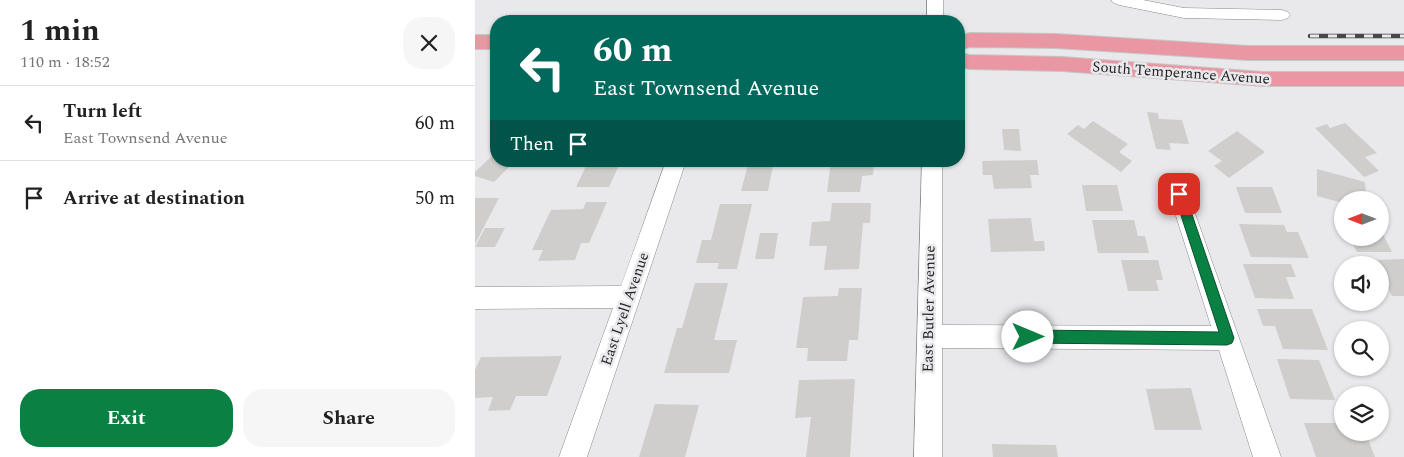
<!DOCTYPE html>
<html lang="en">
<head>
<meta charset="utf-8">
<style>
	:root { --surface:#fff; --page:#f6f6f6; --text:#222; --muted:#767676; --line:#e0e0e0; --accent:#0b8043 }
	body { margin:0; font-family:Spectral,serif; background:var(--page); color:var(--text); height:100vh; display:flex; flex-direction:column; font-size:19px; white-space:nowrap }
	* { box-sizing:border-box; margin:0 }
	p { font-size:16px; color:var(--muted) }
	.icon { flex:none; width:28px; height:28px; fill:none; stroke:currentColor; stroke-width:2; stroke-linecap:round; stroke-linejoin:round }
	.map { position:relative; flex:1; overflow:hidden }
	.details { display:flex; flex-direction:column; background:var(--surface); width:475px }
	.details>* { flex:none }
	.top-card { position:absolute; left:15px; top:15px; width:475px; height:152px; border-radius:20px; box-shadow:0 1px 4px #0004; background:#00695c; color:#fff; overflow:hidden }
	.needle { width:32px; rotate:270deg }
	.buttons { position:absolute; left:859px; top:191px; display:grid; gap:10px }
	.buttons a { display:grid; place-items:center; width:55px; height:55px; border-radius:50%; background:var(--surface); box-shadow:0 1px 4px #0004; font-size:25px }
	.pin { position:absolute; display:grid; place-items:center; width:42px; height:42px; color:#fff; margin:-21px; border-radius:10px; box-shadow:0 2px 8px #0006 }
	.me { position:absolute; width:55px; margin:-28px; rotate:90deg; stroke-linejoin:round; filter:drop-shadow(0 0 4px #0008) }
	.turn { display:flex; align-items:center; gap:18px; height:105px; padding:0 20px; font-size:22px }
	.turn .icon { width:65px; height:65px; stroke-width:2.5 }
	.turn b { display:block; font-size:35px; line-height:42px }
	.then { display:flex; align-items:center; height:48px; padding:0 20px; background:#0003; gap:10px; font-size:19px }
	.round { display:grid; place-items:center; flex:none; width:52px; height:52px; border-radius:20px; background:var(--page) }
	.summary { display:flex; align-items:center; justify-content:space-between; height:85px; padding:0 20px }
	h1 { font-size:30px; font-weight:700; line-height:38px }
	.primary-button { display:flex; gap:10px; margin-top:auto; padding:10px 20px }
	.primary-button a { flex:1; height:58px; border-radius:20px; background:var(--accent); color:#fff; font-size:20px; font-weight:700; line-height:58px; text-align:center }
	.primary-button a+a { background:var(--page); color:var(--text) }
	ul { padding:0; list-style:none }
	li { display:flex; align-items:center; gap:15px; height:75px; padding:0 20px; border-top:1px solid var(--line) }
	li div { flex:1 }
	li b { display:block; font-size:19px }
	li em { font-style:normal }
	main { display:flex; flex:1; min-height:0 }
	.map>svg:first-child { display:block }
</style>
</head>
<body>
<main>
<section class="details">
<div class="summary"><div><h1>1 min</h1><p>110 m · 18:52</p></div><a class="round"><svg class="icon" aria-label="close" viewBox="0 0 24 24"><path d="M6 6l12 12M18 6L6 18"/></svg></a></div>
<ul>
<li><svg class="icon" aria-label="left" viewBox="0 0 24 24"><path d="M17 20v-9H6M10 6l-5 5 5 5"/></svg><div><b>Turn left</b><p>East Townsend Avenue</p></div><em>60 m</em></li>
<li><svg class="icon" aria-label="arrive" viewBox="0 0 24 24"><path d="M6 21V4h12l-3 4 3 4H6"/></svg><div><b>Arrive at destination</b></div><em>50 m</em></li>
</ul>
<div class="primary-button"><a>Exit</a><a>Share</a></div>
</section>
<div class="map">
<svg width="929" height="457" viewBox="0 0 929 457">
	<rect width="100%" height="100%" fill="#e9e9ec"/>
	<g fill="#d0cecc">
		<path d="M672,112L683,113L684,119L707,120L714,144L694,143L696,150L681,149Z"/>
		<path d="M618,121L653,144L644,152L657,161L646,172L592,134L603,125L609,129Z"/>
		<path d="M870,123L902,153L890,157L904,171L889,177L840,128L852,124L855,128Z"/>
		<path d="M527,129H544L546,151L529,150Z"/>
		<path d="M762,131L790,152L754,178L739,166L747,161L733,151Z"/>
		<path d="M21,152V161H40L19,182L0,176V172Z"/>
		<path d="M562,160L564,175H555L557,188L519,189L517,175H508L507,161Z"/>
		<path d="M103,161H146L134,187H101L112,164H102Z"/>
		<path d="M274,161H299L293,191H266Z"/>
		<path d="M356,161H399L398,175L387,176L385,192H352Z"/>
		<path d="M842,169L890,182L891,195L883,193V200H868V203L842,196Z"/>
		<path d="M607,185H642L648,211H611Z"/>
		<path d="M761,187H797L807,213H770Z"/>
		<path d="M0,198H24L0,244Z"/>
		<path d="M111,202H132L114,243H106L100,260L63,261L68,250H57L76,210L108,209Z"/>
		<path d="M357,203H396L395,223H388L384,269L349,270L352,246H334L337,222L355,221Z"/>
		<path d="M245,204H277L262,269H242L244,263H221L227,240H236Z"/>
		<path d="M556,218L559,241H569L570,251L516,252L513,219Z"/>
		<path d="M617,220H659L663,236H670L674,253H623Z"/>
		<path d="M764,224L809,225L812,232H823L834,258L776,257Z"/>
		<path d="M10,228H30L20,247H0Z"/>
		<path d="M905,229L917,252H882L875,238H905Z"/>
		<path d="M285,233H303L299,259H280Z"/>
		<path d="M929,259V296H917L905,273V265H901L898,260Z"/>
		<path d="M646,260H683L688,280H681L684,291H653Z"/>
		<path d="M768,264H816L821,277H811L819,299L780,298Z"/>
		<path d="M220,283H253L239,340H262L254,373H189L202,328H207Z"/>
		<path d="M364,288H387L383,340H374L372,361H332L333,348H321L328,297L363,296Z"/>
		<path d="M782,309H837L853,350L808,349L800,326H788Z"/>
		<path d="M87,356L72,396H41L35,410L13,411L18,397L0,398V370L6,357Z"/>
		<path d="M802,359L844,360L860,400L815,399Z"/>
		<path d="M380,379L375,457H331L336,417L320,418L324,380Z"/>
		<path d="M716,388L727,430H680L671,389Z"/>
		<path d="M180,404L224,405L210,457H164Z"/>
		<path d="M829,423H868V432H890L900,457H841Z"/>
		<path d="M517,444L581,445L583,457H518Z"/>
	</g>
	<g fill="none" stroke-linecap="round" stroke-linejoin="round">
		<g stroke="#88888a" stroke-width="1">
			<g id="minor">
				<rect x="452" y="0" width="16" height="21"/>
				<path d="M636,0H668L709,8L807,10L813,12L815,15L813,18L807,20L709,18L644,5L639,3Z"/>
				<path d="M191,161H211L112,457H84L138,308L0,309V287L146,286Z"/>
				<path d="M447,161H467V325L736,326L694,194L697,188L704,186L711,188L806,457H778L744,350L467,348V457H439Z"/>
			</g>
		</g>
		<g stroke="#c6c6c6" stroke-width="2">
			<g id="major">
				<path d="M495,33L581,34L773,46H929V60H773L581,48L495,47L484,50V36Z"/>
				<rect x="0" y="35" width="21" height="14"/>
				<path d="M484,52L494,55L587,57L788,72H929V86H788L587,71L494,69L484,66Z"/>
			</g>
		</g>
		<use href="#minor" fill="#fff" fill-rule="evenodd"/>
		<use href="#major" fill="#ea97a4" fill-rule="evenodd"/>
		<g stroke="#474749" stroke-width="4.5">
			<path id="rail" d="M835,36H929"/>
		</g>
		<use href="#rail" stroke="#e9e9ec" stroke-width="3" stroke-dasharray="9" stroke-linecap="butt"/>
	</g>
	<path fill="#0b8043" stroke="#07532c" d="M704,189L710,194L759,338L757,343L752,345L553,343L549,341L547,337L549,332L553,330L744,332L699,194Z"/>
	<g text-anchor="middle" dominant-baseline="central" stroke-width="5" stroke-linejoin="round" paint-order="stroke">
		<g font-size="15" fill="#242425" stroke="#e9e9ec">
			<text transform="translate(706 73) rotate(4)">South Temperance Avenue</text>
			<text transform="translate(150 309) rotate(-71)">East Lyell Avenue</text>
			<text transform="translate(454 309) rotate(-89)">East Butler Avenue</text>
		</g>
	</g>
</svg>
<div class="buttons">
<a><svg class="needle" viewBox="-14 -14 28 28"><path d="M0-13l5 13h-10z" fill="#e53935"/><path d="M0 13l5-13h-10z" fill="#767676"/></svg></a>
<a><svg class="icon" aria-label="sound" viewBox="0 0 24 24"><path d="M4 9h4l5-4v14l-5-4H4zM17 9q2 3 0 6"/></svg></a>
<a><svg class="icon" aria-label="search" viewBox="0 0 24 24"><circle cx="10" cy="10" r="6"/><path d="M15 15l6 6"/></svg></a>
<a><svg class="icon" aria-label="layers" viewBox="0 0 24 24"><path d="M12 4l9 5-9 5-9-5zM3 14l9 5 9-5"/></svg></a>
</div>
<div class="pin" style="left:704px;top:194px;background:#d93025"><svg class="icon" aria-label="arrive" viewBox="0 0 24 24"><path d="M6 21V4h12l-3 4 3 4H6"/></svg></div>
<svg class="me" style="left:553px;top:337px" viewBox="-20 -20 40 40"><circle r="19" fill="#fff"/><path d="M0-13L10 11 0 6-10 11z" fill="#0b8043"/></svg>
<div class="top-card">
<div class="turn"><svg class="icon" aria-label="left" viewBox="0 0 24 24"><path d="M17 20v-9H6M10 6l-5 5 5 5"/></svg><div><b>60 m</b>East Townsend Avenue</div></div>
<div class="then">Then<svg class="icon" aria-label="arrive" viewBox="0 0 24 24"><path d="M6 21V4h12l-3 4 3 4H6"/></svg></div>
</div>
</div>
</main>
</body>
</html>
